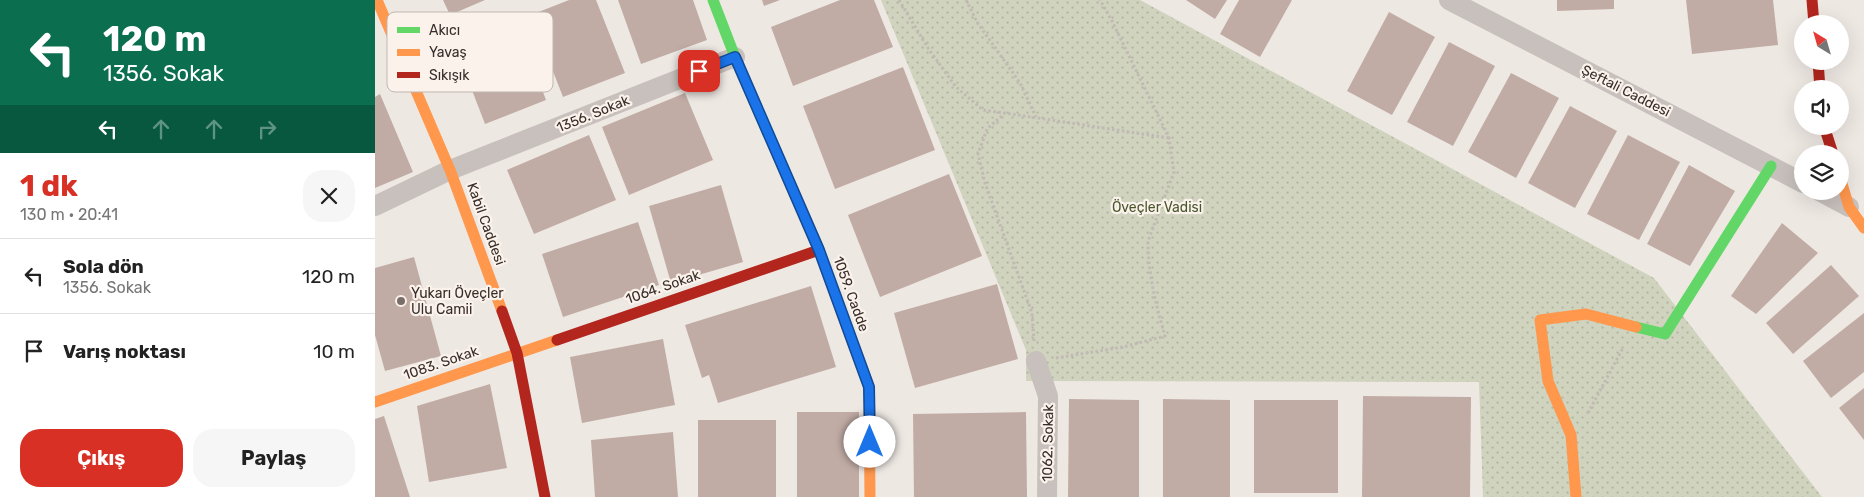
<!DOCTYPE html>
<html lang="tr">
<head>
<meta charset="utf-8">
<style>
	:root { --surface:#fff; --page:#f6f6f6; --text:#222; --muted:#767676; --line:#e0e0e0; --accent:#d93025 }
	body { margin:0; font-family:Rubik,sans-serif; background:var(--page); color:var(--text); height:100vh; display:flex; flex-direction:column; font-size:19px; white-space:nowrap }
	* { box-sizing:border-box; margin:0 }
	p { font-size:16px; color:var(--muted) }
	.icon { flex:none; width:28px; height:28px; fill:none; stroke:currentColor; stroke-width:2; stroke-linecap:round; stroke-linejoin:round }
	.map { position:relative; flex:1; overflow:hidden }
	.panel { display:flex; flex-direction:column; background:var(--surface); width:375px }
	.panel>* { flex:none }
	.top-card { background:#0b6e4f; color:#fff; overflow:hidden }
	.needle { width:32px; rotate:323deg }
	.fabs { position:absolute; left:1419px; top:15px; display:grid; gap:10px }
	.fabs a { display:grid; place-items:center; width:55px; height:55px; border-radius:50%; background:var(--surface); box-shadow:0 5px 20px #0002; font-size:25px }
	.pin { position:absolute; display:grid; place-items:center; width:42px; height:42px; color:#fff; margin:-21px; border-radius:10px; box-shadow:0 2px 8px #0006 }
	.me { position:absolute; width:55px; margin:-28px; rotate:0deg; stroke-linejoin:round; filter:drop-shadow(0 0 4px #0008) }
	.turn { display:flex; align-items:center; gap:18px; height:105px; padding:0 20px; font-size:22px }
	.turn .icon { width:65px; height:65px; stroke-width:2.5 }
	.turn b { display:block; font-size:35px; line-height:42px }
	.lanes { display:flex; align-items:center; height:48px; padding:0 20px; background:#0003; justify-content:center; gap:25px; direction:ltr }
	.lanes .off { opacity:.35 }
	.round { display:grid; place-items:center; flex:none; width:52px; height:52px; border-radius:20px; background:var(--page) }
	.overview { display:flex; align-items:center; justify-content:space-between; height:85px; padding:0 20px }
	h1 { font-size:30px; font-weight:700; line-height:38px; color:var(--accent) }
	.primary-button { display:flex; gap:10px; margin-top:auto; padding:10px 20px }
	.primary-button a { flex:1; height:58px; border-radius:20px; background:var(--accent); color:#fff; font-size:20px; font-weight:700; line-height:58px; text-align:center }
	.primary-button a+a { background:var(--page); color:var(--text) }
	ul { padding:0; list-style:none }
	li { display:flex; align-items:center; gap:15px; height:75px; padding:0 20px; border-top:1px solid var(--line) }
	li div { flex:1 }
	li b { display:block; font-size:19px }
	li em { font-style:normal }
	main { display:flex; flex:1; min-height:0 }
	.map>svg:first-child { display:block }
</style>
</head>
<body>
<main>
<section class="panel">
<div class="top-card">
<div class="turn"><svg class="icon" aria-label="left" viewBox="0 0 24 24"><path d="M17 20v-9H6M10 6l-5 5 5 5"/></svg><div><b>120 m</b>1356. Sokak</div></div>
<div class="lanes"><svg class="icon" aria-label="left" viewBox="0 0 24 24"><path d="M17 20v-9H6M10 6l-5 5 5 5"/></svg><svg class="icon off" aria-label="ahead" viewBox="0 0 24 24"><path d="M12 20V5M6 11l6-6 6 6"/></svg><svg class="icon off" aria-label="ahead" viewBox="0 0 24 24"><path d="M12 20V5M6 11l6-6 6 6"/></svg><svg class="icon off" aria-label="right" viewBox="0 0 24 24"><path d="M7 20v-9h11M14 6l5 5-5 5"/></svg></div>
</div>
<div class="overview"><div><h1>1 dk</h1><p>130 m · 20:41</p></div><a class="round"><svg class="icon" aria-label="close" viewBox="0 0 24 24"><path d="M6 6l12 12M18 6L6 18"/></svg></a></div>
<ul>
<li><svg class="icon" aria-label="left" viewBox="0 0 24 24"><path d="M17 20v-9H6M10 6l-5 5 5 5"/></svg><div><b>Sola dön</b><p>1356. Sokak</p></div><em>120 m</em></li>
<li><svg class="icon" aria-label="arrive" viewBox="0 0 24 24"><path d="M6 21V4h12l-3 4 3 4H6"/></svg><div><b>Varış noktası</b></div><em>10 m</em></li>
</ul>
<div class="primary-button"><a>Çıkış</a><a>Paylaş</a></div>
</section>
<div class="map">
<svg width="1489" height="497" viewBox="0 0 1489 497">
	<defs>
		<pattern id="grass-dots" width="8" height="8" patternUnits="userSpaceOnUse" patternTransform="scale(1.25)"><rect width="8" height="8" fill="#d0d3bd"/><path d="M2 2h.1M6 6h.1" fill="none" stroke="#b3b5a2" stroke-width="1.8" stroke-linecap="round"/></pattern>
	</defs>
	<rect width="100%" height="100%" fill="#eee8e3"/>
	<path fill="url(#grass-dots)" d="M506,0H765L1279,278L1447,497H1108L1104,382L651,381V350Z"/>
	<g fill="#c1aca5">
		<path d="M68,0H110L75,15Z"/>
		<path d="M194,0H221L250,73L188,97L156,15Z"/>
		<path d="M243,0H318L332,40L266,64Z"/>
		<path d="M387,0H405L389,6Z"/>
		<path d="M465,0H499L518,47L418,86L396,27Z"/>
		<path d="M811,0H852L840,19Z"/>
		<path d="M864,0H917L885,57L845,34Z"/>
		<path d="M1182,0H1239V9L1182,11Z"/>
		<path d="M1311,0H1398L1403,45L1317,54Z"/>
		<path d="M1014,12L1060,37L1017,115L972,91Z"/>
		<path d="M142,23L171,100L110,124L80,46Z"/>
		<path d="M1074,42L1120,66L1078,146L1032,122Z"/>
		<path d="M528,67L560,150L460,189L428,106Z"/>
		<path d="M1136,73L1184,98L1141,178L1093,152Z"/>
		<path d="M310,93L338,160L254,195L227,127Z"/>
		<path d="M5,94L38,172L0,188V97Z"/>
		<path d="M1195,106L1242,131L1200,208L1153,183Z"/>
		<path d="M214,135L241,200L159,234L132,170Z"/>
		<path d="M1253,135L1305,162L1264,240L1212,214Z"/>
		<path d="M1314,165L1360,191L1315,266L1272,244Z"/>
		<path d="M574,174L607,256L505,297L473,215Z"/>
		<path d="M346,185L368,262L296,283L274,206Z"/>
		<path d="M263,222L284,285L188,317L167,254Z"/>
		<path d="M1407,223L1443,253L1381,314L1356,296Z"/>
		<path d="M39,257L66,356L10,371L0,335V268Z"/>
		<path d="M1456,265L1484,296L1418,354L1391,323Z"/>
		<path d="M622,284L643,359L540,388L519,313Z"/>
		<path d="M436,286L461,367L343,403L334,375L327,378L310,325Z"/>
		<path d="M1489,313V372L1456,398L1428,361Z"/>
		<path d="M288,339L300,405L207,423L195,357Z"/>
		<path d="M115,384L132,468L54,482L42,406Z"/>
		<path d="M1489,388V440L1464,408Z"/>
		<path d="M988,396L1096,397L1095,497H987Z"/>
		<path d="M694,399L764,400V497H693Z"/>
		<path d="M788,399L855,400V497H788Z"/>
		<rect x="879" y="400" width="84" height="93"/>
		<rect x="422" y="412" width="62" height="85"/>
		<path d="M651,412L652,497H539L538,414Z"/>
		<path d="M9,416L35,497H0V419Z"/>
		<rect x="323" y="420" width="78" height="77"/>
		<path d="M298,432L303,497H220L216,440Z"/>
	</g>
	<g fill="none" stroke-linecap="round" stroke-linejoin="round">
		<g stroke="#c0b9b4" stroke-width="3" stroke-dasharray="2.5 2.5" stroke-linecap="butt">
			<path d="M524,0L553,48L581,87L608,110L629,113"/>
			<path d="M591,0L602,22L645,83L661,117"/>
			<path d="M659,341L657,313L610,183L603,154L612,129L630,113L794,138"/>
			<path d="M681,358L748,347L790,336C781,305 773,274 773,241L799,172L794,138L736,19L725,0"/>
			<path d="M1213,413L1248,348"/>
		</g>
		<g stroke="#c7c0bc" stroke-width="20">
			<path d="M1074,0L1428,183"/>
			<path d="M1444,191L1474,207"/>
			<path d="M0,206L75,170L360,57"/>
			<path d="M661,361L673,396L672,497"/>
		</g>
		<g stroke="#63d668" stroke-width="11">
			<path d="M338,0L360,57L418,190"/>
			<path d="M1261,327L1290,334L1396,166"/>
		</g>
		<g stroke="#ff974d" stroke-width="11">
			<path d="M2,0L75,170L127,311"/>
			<path d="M1465,177L1474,207L1489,228"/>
			<path d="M418,190L444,250L494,387L495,497"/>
			<path d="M0,402L182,340"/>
			<path d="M1201,497L1196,435L1173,381L1165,320L1211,314L1261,327"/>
		</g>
		<g stroke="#b3261e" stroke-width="11">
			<path d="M1437,0L1439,24"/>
			<path d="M1443,61L1445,89"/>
			<path d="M1449,126L1458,154"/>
			<path d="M127,311L142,353L170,497"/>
			<path d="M182,340L444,250"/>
		</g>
	</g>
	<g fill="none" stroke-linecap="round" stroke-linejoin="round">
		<g stroke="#114b97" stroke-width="12">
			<path id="route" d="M324,71L360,57L444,250L494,387L495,442"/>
		</g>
		<use href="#route" stroke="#1a73e8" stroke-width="9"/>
	</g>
	<circle fill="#786e6a" stroke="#faf2eb" stroke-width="2" cx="26" cy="301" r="5"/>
	<g text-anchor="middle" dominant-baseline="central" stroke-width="4.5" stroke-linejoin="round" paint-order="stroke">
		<g font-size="14" fill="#382d29" stroke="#faf2eb">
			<text transform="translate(1251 91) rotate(27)">Şeftali Caddesi</text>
			<text transform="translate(218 114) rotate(-22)">1356. Sokak</text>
			<text transform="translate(111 224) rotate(70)">Kabil Caddesi</text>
			<text transform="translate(288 287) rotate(-19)">1064. Sokak</text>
			<text transform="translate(476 294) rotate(70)">1059. Cadde</text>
			<text transform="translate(66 363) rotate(-19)">1083. Sokak</text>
			<text transform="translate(673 443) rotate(-89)">1062. Sokak</text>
		</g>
		<g font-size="14" fill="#4a572d" stroke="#faf2eb">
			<text x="782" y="207">Öveçler Vadisi</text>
		</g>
		<g font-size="14" fill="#382d29" stroke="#faf2eb" text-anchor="start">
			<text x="36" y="293">Yukarı Öveçler<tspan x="36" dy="16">Ulu Camii</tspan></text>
		</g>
	</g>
	<rect x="12" y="12" width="166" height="80" rx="8" fill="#faf2eb" stroke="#c0b7b1" stroke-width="1"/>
	<rect x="22" y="27" width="23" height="6" fill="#63d668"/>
	<rect x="22" y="49" width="23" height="7" fill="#ff974d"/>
	<rect x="22" y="72" width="23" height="6" fill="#b3261e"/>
	<g font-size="14" fill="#382d29">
		<text x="54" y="35">Akıcı</text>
		<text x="54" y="57">Yavaş</text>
		<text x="54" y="80">Sıkışık</text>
	</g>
</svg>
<div class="fabs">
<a><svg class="needle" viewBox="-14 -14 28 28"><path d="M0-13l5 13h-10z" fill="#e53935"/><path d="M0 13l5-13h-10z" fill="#767676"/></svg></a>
<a><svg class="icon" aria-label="sound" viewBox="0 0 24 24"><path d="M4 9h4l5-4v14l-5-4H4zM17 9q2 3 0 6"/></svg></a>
<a><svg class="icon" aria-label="layers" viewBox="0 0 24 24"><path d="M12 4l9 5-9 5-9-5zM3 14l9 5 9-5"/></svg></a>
</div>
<div class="pin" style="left:324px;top:71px;background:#d93025"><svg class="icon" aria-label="arrive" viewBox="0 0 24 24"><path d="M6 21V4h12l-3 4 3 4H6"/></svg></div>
<svg class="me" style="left:495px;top:442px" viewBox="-20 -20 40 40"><circle r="19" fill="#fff"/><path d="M0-13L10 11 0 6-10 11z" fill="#1a73e8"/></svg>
</div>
</main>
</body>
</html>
